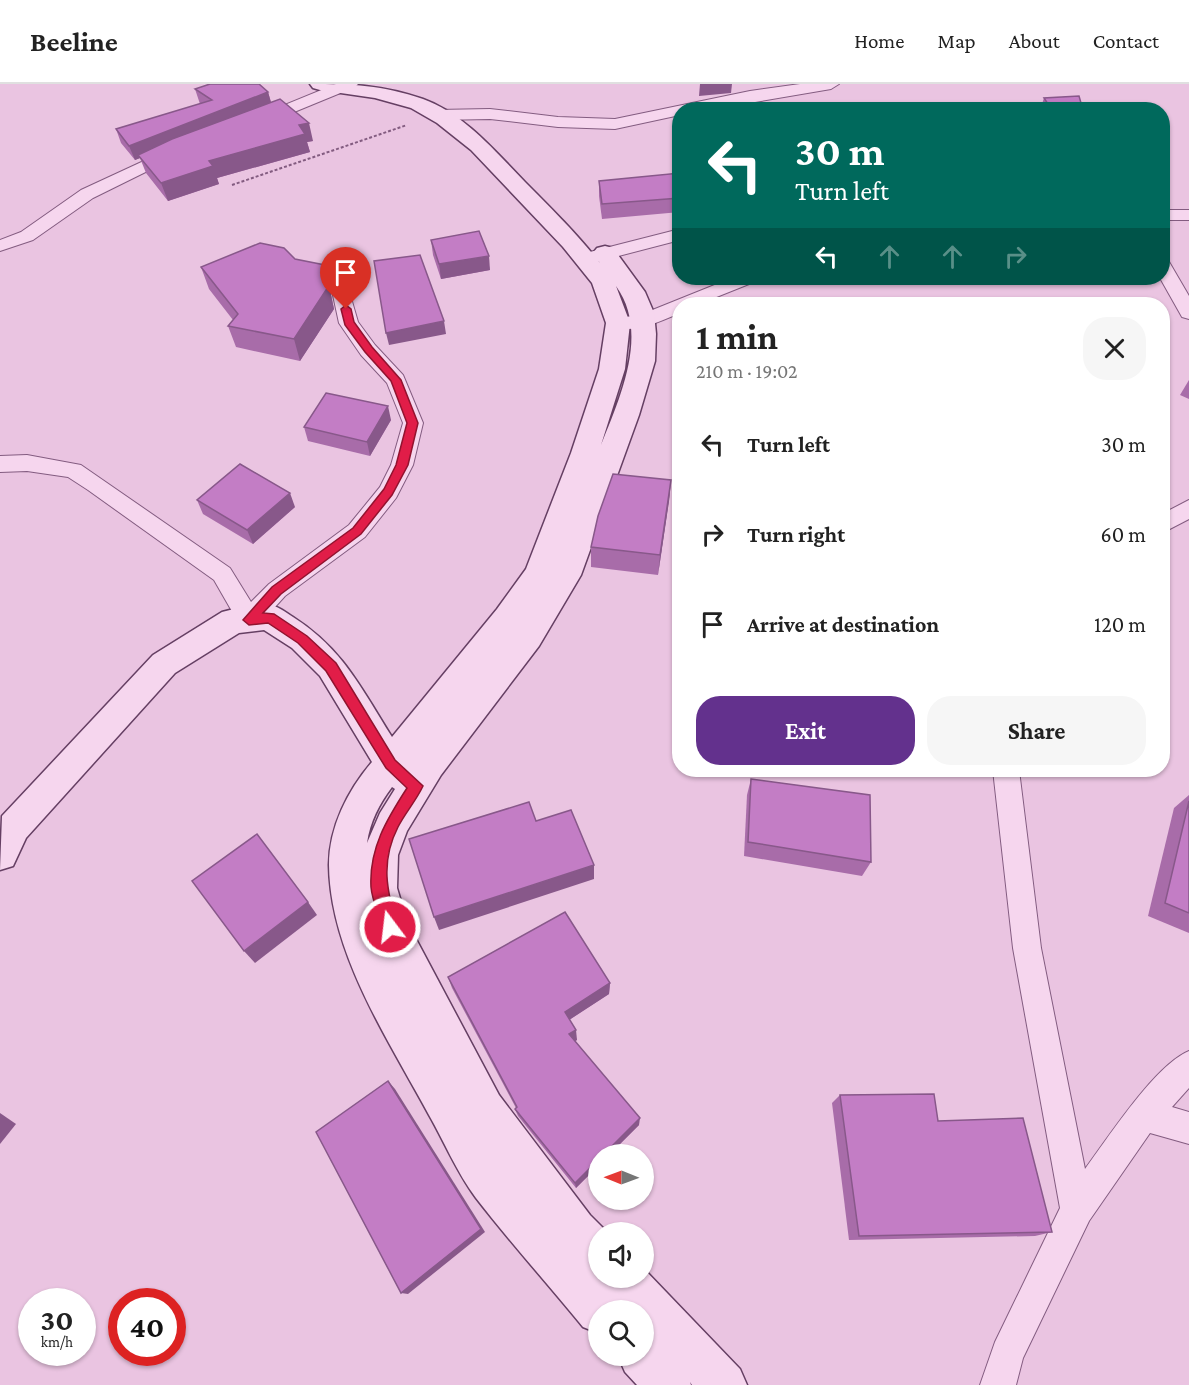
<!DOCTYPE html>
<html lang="en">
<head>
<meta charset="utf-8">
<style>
	:root { --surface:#fff; --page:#f6f6f6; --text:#222; --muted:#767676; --line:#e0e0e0; --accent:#63318d }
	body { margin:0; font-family:"Crimson Pro",serif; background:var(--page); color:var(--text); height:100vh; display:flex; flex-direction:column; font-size:22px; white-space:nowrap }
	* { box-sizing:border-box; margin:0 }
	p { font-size:20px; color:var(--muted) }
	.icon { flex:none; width:33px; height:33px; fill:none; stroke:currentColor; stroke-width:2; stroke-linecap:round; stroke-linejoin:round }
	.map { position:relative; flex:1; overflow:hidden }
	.side { position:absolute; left:672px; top:213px; width:498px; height:480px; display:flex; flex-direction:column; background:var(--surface); border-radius:24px; box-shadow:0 2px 4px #0004 }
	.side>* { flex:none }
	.guide { position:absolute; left:672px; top:18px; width:498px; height:183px; border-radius:24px; box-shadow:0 2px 4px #0004; background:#00695c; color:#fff; overflow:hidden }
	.needle { width:39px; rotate:271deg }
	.buttons { position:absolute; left:588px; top:1060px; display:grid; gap:12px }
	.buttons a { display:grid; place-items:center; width:66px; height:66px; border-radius:50%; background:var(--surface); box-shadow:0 2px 4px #0004; font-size:30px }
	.speed { position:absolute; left:18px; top:1204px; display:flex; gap:12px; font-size:30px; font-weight:700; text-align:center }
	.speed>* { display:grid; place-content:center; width:78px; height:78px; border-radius:50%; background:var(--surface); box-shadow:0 2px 4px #0004; line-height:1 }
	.speed small { font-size:15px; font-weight:400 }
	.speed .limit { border:9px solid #d22; background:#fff; color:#111 }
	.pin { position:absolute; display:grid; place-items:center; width:51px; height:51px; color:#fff; margin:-62px -26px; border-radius:50% 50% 50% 0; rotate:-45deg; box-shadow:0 0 6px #0007 }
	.pin .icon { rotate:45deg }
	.me { position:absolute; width:66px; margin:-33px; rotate:345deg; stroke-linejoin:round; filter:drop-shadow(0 0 4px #0008) }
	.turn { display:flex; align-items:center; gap:21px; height:126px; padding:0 24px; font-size:27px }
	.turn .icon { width:78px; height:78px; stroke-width:2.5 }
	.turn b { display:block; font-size:42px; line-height:51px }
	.lanes { display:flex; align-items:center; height:57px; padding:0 24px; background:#0003; justify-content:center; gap:30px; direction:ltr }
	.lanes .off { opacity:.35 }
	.round { display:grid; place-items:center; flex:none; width:63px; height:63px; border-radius:24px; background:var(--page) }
	.head { display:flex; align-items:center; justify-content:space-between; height:102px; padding:0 24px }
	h1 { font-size:36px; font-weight:700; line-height:45px }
	.button { display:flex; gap:12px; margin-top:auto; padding:12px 24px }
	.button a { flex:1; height:69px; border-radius:24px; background:var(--accent); color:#fff; font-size:24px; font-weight:700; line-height:69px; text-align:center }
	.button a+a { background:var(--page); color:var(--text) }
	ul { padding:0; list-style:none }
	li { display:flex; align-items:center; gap:18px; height:90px; padding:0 24px }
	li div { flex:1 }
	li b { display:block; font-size:22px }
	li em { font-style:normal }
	header { display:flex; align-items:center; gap:36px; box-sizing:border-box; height:84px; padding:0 30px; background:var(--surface); border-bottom:2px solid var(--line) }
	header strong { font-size:28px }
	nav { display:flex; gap:33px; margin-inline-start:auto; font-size:21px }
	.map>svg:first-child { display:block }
</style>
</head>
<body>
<header>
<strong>Beeline</strong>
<nav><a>Home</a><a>Map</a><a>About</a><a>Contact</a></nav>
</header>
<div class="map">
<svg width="1189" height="1301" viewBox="0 0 1189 1301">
	<rect width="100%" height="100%" fill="#eac4e1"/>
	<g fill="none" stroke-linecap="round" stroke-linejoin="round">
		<g stroke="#835c80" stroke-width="2">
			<g id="street">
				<path d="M336,0H358L355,3L265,40L259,42L251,37L253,34Z"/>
				<path d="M800,0H839L831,5L708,26H680V31L615,45L558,43L490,35L437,36L429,31L437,26L490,25L558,33L615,35L750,7Z"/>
				<path d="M174,63L182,68L180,71L93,114L33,156L0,167V156L21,148L81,106Z"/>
				<rect x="1162" y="126" width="27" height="10"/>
				<path d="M680,145V156L584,181L578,179L575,175L578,171Z"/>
				<path d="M1162,175L1168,176L1189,212V235L1182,233L1160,194H1162Z"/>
				<path d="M732,194H756L754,198L699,220H680V229C658,238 635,250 611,243L608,239L611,235L640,231Z"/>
				<path d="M342,205L349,207L358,238L375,261L403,291L423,339L413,381L396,414L365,453L285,512L257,543L249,545L241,543L214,496L88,406L68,393L27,387L0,388V372L27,371L81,381L230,484L251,518L269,500L349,441L380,403L391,381L403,339L387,299L361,271L339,239L333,211L335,207Z"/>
				<path d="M1189,416V435L1162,449V430Z"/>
				<path d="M993,686H1019L1041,864L1085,1085C1108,1054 1155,981 1189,967V1004L1172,1023L1189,1028V1060L1150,1049L1089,1137L1023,1274L1016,1301H980L995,1258L1060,1124L1013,864Z"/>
			</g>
		</g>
		<g stroke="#653f63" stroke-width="3">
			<path id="secondary" d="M310,0C352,0 382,1 423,15C463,29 496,68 525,98C551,124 577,150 600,179L593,169L597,164L605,162L613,164L645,208L654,229L656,250L655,277L639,331L581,491L539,562L441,691L407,747L398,771L397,804L407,838L499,1011L590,1131L608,1149H598V1194H644V1185L740,1285L747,1301H692L690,1298L691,1301H637L625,1288L618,1272H644V1250L646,1251L644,1249V1227H623L620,1224L621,1227H598V1249L583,1243C548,1200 510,1158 476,1114C457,1089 444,1057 429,1031C388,955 330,869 329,781C329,743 348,706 372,678L320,592L292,564L264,546L239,549L175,589L26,754L13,782L0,786L2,732L153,571L222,528C236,524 253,520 268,521C277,521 285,528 293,533C343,565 361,604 392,653L497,525L526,485L571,369L599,285L606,239L592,199L563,163L471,66L437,39L411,24L375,14L320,6L313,4ZM616,202C650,249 620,313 601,361L625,285L630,239ZM392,703L395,705L380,729L367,759C370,738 379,720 392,703Z"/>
		</g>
		<path stroke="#835c80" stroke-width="2" stroke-dasharray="3 2" stroke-linecap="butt" d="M232,101L407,41"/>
		<use href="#street" fill="#f6d6ee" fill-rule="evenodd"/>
		<use href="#secondary" fill="#f6d6ee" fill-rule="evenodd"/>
	</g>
	<g fill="#a86ca9">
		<path d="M195,5L268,8L271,18L313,57L307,58L310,68L217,94L219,100L168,117L146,89L140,74L135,76L121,59L116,45L200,20Z"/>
		<path d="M1044,14L1083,26H1040Z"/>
		<path d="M680,89V128L602,135L599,112V97Z"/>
		<path d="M431,156L490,186L441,195L433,171Z"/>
		<path d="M295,175L328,184L333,206L331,211L334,225L300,277L236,263L228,242L233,236L209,205L201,183Z"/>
		<path d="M1189,296V315L1180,311Z"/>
		<path d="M391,336L370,372L308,357L304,343Z"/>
		<path d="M671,396L669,417L658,491L591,483V463Z"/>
		<path d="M197,416L295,423L253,460L203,430Z"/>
		<path d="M751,695L871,778L862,792L744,772L747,711Z"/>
		<path d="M1189,711V849L1148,832L1174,724Z"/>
		<path d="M448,893L610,899L609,910L569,936L577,956L575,957L639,1041L576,1104L518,1032L515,1025L516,1024L452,904Z"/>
		<path d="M840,1011L938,1037L1052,1148L1035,1152L849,1156L832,1019Z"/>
	</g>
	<g fill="#88588a">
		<path d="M700,0H732L731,9L699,12Z"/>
		<path d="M268,8L272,22L138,71L140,74L135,76L129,62Z"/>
		<path d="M309,39L313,57L307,58L310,68L217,94L219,100L168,117L161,99L209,77L299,41Z"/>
		<path d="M489,172L490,186L441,195L439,180Z"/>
		<path d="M328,184L333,206L331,211L334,225L300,277L294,255Z"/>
		<path d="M444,237L446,250L389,261L386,249Z"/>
		<path d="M388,322L391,336L370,372L367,358Z"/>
		<path d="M671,396L669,417L658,491L660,471Z"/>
		<path d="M290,409L295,423L253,460L247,446Z"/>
		<path d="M594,781V795L439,846L434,833Z"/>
		<path d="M308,818L317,831L255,879L244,867Z"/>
		<path d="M610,899L609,910L566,938L565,928Z"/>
		<path d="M576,946L577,956L570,960L569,950Z"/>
		<path d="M388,997L395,1005L485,1148L408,1210L401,1209Z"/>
		<path d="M0,1029L16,1040L0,1060Z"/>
		<path d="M640,1034L639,1041L609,1071H603Z"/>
		<path d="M598,1076V1082L576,1104L575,1099Z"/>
	</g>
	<g fill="#c37dc5" stroke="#88588a" stroke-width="1.5">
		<path d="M210,0H259L268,8L129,62L116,45L212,16L195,5Z"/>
		<path d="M1079,12L1083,26H1052L1044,14Z"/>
		<path d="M280,15L309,39L299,41L305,50L209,77L213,82L161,99L138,71L172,55Z"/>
		<path d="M680,89V114L602,120L599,97Z"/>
		<path d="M479,147L489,172L439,180L431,156Z"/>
		<path d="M260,159L284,164L295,175L325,181L328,184L325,190L328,203L294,255L228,242L238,230L201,183Z"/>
		<path d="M420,171L444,237L386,249L374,177Z"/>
		<path d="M326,309L388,322L367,358L304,343Z"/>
		<path d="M240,380L290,409L247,446L197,416Z"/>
		<path d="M613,390L671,396L660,471L591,463L598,432Z"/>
		<path d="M751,695L870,711L871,778L748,758Z"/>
		<path d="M1189,717V829L1165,819Z"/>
		<path d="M529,718L536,737L571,726L594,781L434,833L409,755Z"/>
		<path d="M257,750L308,818L244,867L192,797Z"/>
		<path d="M565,828L610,899L565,928L576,946L569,950L640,1034L603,1071H598V1076L575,1099L515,1025L517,1023L448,893Z"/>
		<path d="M388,997L481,1145L401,1209L316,1048Z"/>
		<path d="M934,1010L938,1037L1023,1034L1052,1148L859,1152L840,1011Z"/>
	</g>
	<path fill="#e11d48" stroke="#92132f" stroke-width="1.5" d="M346,221L351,225L354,238L372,263L401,296L418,339L408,381L392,411L361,450L281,510L263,529L274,530L307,552L336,579L395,676L423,702C416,717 405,729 398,743C380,778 387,807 397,843L395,849L390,851L384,849L382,843C379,831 372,816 371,803C369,764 387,735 407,704L386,684L326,587L298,559L268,539L249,541L243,536L272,503L353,444L384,405L396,381L407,339L391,297L365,268L345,241L341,225Z"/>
</svg>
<div class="buttons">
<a><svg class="needle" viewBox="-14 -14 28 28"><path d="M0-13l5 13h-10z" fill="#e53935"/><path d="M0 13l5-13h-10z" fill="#767676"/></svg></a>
<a><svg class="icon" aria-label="sound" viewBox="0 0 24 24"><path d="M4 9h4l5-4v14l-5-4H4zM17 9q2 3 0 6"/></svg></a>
<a><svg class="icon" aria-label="search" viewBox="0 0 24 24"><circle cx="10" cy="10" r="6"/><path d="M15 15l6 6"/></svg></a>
</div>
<div class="speed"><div>30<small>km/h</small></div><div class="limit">40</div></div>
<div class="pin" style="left:346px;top:225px;background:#d93025"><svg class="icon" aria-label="arrive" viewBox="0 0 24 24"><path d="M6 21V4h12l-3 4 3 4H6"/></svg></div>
<svg class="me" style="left:390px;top:843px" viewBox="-20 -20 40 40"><circle r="17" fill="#e11d48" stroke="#fff" stroke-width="3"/><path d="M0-11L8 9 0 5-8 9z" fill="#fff"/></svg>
<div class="guide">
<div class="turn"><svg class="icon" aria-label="left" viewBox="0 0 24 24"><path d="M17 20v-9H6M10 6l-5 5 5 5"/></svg><div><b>30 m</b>Turn left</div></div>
<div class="lanes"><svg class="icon" aria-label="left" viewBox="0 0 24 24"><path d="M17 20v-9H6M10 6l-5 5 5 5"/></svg><svg class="icon off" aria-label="ahead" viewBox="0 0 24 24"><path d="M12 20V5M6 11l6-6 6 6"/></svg><svg class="icon off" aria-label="ahead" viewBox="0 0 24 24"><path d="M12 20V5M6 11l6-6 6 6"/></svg><svg class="icon off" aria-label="right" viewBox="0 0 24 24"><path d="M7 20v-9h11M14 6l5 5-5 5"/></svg></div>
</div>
<section class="side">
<div class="head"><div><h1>1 min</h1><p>210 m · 19:02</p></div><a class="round"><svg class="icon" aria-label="close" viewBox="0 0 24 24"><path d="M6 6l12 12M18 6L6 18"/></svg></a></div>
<ul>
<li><svg class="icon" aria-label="left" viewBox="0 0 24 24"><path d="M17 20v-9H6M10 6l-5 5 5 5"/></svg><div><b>Turn left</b></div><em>30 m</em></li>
<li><svg class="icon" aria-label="right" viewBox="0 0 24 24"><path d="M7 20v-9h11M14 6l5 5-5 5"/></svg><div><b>Turn right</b></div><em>60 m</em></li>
<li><svg class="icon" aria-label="arrive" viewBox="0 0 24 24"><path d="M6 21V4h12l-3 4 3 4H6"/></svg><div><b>Arrive at destination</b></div><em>120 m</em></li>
</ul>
<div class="button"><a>Exit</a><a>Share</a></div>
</section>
</div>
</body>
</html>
